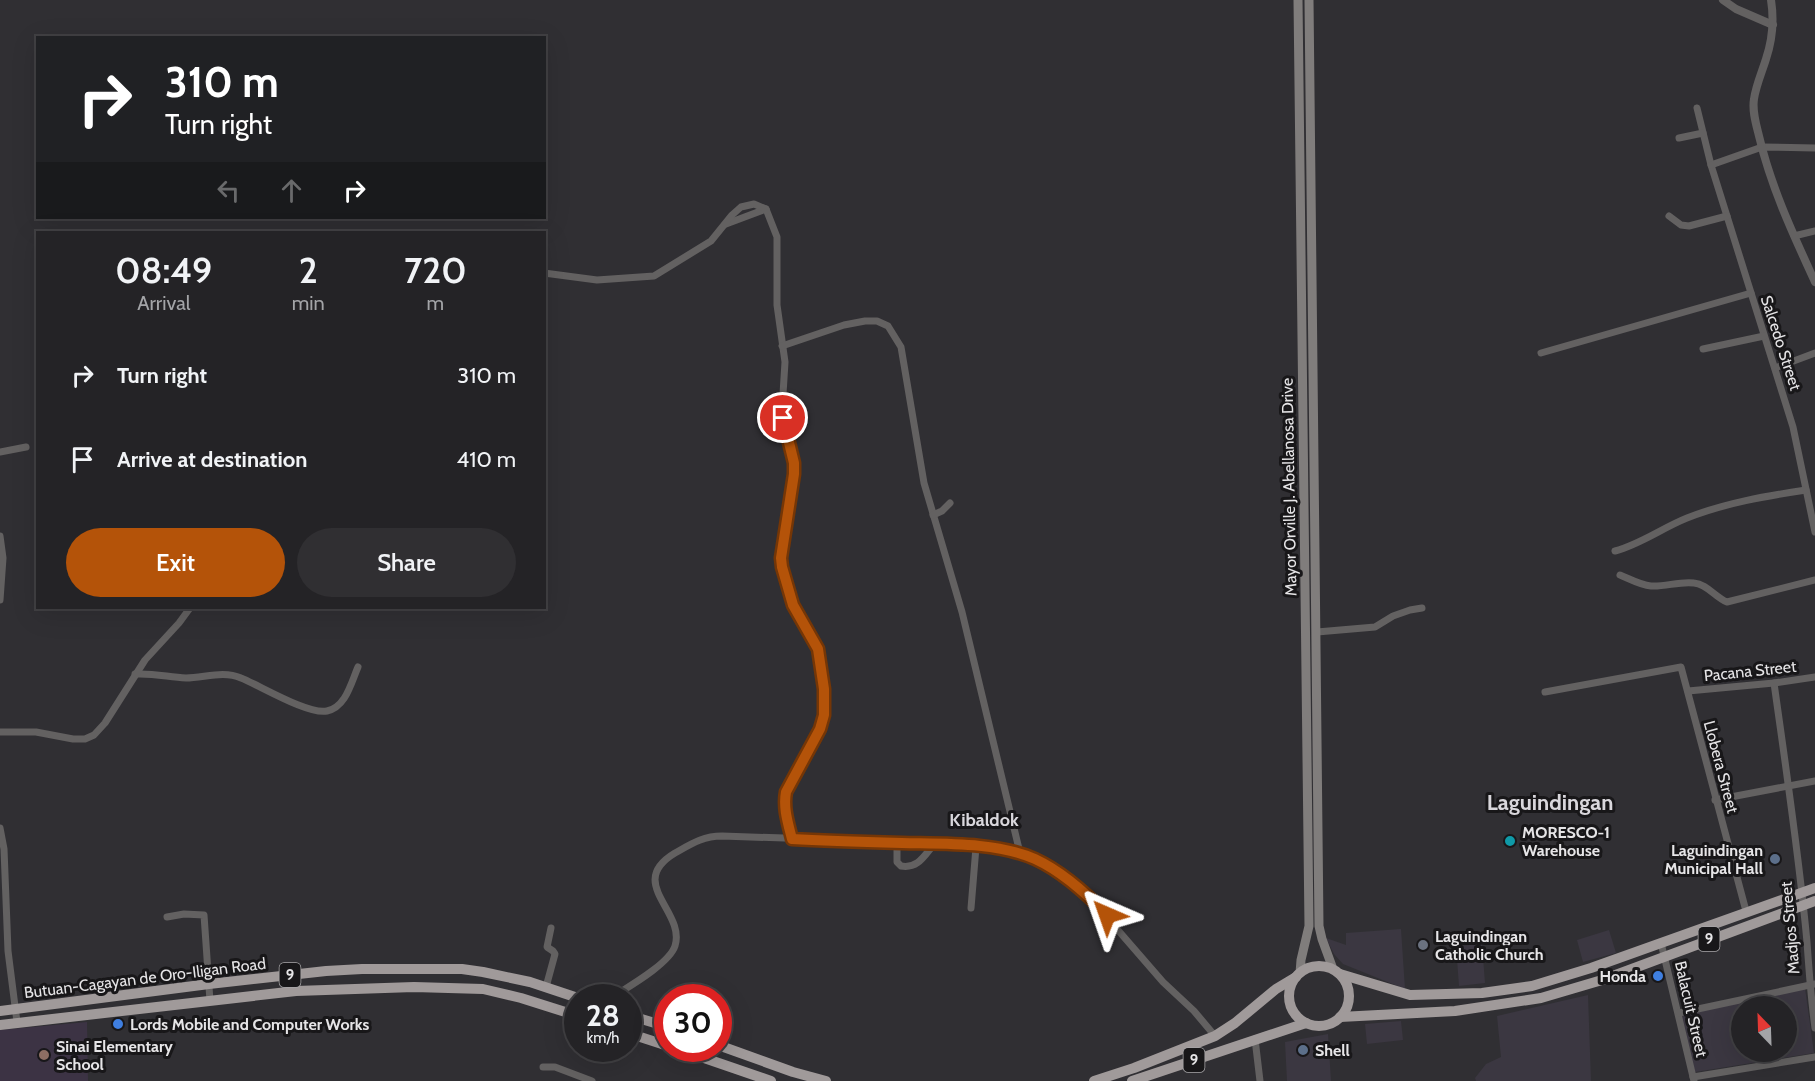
<!DOCTYPE html>
<html lang="en">
<head>
<meta charset="utf-8">
<style>
	:root { --surface:#242326; --page:#302f32; --text:#f1f3f6; --muted:#a3a4a7; --line:#414043; --accent:#b45309 }
	body { margin:0; font-family:Cabin,sans-serif; background:var(--page); color:var(--text); height:100vh; display:flex; flex-direction:column; font-size:22px; white-space:nowrap }
	* { box-sizing:border-box; margin:0 }
	p { font-size:20px; color:var(--muted) }
	.icon { flex:none; width:33px; height:33px; fill:none; stroke:currentColor; stroke-width:2; stroke-linecap:round; stroke-linejoin:round }
	.map { position:relative; flex:1; overflow:hidden }
	.panel { position:absolute; left:36px; top:231px; width:510px; height:378px; display:flex; flex-direction:column; background:var(--surface); border-radius:0px; box-shadow:0 6px 24px #0002,0 0 0 2px var(--line) }
	.panel>* { flex:none }
	.top-card { position:absolute; left:36px; top:36px; width:510px; height:183px; border-radius:0px; box-shadow:0 6px 24px #0002,0 0 0 2px var(--line); background:#202124; color:#fff; overflow:hidden }
	.needle { width:39px; rotate:337deg }
	.buttons { position:absolute; left:1731px; top:996px; display:grid; gap:12px }
	.buttons a { display:grid; place-items:center; width:66px; height:66px; border-radius:50%; background:var(--surface); box-shadow:0 6px 24px #0002,0 0 0 2px var(--line); font-size:30px }
	.speed { position:absolute; left:564px; top:984px; display:flex; gap:12px; font-size:30px; font-weight:700; text-align:center }
	.speed>* { display:grid; place-content:center; width:78px; height:78px; border-radius:50%; background:var(--surface); box-shadow:0 6px 24px #0002,0 0 0 2px var(--line); line-height:1 }
	.speed small { font-size:15px; font-weight:400 }
	.speed .limit { border:9px solid #d22; background:#fff; color:#111 }
	.pin { position:absolute; display:grid; place-items:center; width:51px; height:51px; color:#fff; margin:-26px; border:3px solid #fff; border-radius:50%; box-shadow:0 2px 6px #0007 }
	.me { position:absolute; width:66px; margin:-33px; rotate:317deg; stroke-linejoin:round; filter:drop-shadow(0 0 4px #0008) }
	.turn { display:flex; align-items:center; gap:21px; height:126px; padding:0 30px; font-size:27px }
	.turn .icon { width:78px; height:78px; stroke-width:2.5 }
	.turn b { display:block; font-size:42px; line-height:51px }
	.lanes { display:flex; align-items:center; height:57px; padding:0 30px; background:#0003; justify-content:center; gap:30px; direction:ltr }
	.lanes .off { opacity:.35 }
	.eta { display:flex; justify-content:space-evenly; align-items:center; height:102px; text-align:center }
	.eta b { font-size:36px; font-weight:600; line-height:42px }
	.action { display:flex; gap:12px; margin-top:auto; padding:12px 30px }
	.action a { flex:1; height:69px; border-radius:36px; background:var(--accent); color:#fff; font-size:24px; font-weight:600; line-height:69px; text-align:center }
	.action a+a { background:var(--page); color:var(--text) }
	ul { padding:0; list-style:none }
	li { display:flex; align-items:center; gap:18px; height:84px; padding:0 30px }
	li div { flex:1 }
	li b { display:block; font-size:22px }
	li em { font-style:normal }
	.map>svg:first-child { display:block }
</style>
</head>
<body>
<div class="map">
<svg width="1815" height="1081" viewBox="0 0 1815 1081">
	<rect width="100%" height="100%" fill="#302f33"/>
	<g fill="#3b3741" fill-rule="evenodd">
		<path d="M1401,929L1405,989L1343,964L1334,954L1326,938L1346,945V933Z"/>
		<path d="M1609,930L1616,953L1583,962L1577,940Z"/>
		<path d="M1482,944L1485,983L1459,986L1456,946Z"/>
		<path d="M1805,988L1814,1053L1695,1072L1681,1016ZM1742,1006H1786V1052H1742Z"/>
		<path d="M1588,995L1591,1081H1476L1475,1078L1486,1064L1501,1057L1497,1016Z"/>
		<path d="M1401,1021L1403,1040L1367,1044L1365,1024Z"/>
		<path d="M1328,1034L1331,1081H1287L1285,1042Z"/>
	</g>
	<path fill="#3c3344" d="M87,1022L88,1081H0V1030Z"/>
	<g fill="none" stroke-linecap="round" stroke-linejoin="round">
		<g stroke="#636161" stroke-width="7">
			<path d="M1697,108L1711,165L1793,427L1815,532"/>
			<path d="M1679,138L1703,133"/>
			<path d="M1711,165L1762,147L1815,148"/>
			<path d="M1669,216L1681,225L1689,226L1727,216"/>
			<path d="M726,224L766,209"/>
			<path d="M1794,236L1815,231"/>
			<path d="M544,273L597,280L654,276L711,241L732,215L741,207L754,204L766,209L777,237V305L785,362L782,410L783,423L794,463V474L781,558C785,596 799,609 815,642C822,658 828,706 823,723C818,742 796,773 786,792C783,808 788,823 791,839"/>
			<path d="M782,346L844,325L865,321H877L888,326L901,347L924,483L962,612L1020,853"/>
			<path d="M1703,349L1764,336"/>
			<path d="M1541,353L1751,293"/>
			<path d="M1775,368L1815,353"/>
			<path d="M0,452L26,447"/>
			<path d="M933,515L942,511L950,503"/>
			<path d="M0,536L3,558L0,600"/>
			<path d="M1615,551C1641,544 1662,528 1687,518C1725,503 1766,496 1806,490"/>
			<path d="M1620,575C1630,579 1640,585 1651,586C1665,587 1680,581 1694,583C1707,584 1715,597 1727,602L1815,580"/>
			<path d="M1317,632L1375,627L1393,616L1410,610L1422,608"/>
			<path d="M135,674C154,673 168,677 186,678C204,678 223,670 241,678C259,685 308,715 327,711C346,707 351,683 358,667"/>
			<path d="M1774,683C1786,769 1799,855 1807,942C1809,971 1811,999 1815,1028"/>
			<path d="M1688,691L1774,683L1815,677"/>
			<path d="M1545,692L1681,667L1746,911"/>
			<path d="M0,732H36L73,739H85L94,735L105,723L145,660L179,623L190,608"/>
			<path d="M1715,800L1815,781"/>
			<path d="M0,828L4,849L8,951L17,1022"/>
			<path d="M897,843V862L901,866C918,869 924,856 935,843"/>
			<path d="M971,908L976,847"/>
			<path d="M167,917L184,914L204,915L210,1001"/>
			<path d="M1661,943L1694,1081"/>
			<path d="M546,987L555,954L553,951L547,947L551,928"/>
			<path d="M611,998C628,987 669,964 675,946C686,911 625,883 675,853C691,844 703,836 722,836L935,843L1003,850L1034,859L1050,867L1084,891L1163,982L1194,1011L1215,1036"/>
			<path d="M1679,1013L1815,984"/>
			<path d="M1255,1039L1260,1081"/>
			<path d="M543,1067H555L592,1081"/>
			<path d="M1693,1077L1815,1057"/>
		</g>
		<g stroke="#636161" stroke-width="8">
			<path d="M1723,0L1736,9L1773,25"/>
			<path d="M1771,0C1774,19 1772,41 1766,59C1762,72 1756,85 1754,99C1752,111 1756,124 1759,136C1771,187 1793,234 1815,282"/>
		</g>
		<g stroke="#807d7c" stroke-width="9">
			<path d="M1298,0L1309,926L1301,960L1300,973"/>
			<path d="M1309,0L1319,926L1322,939L1333,969"/>
		</g>
		<g stroke="#a09a9a" stroke-width="10">
			<circle cx="1319" cy="996" r="30"/>
			<path d="M1340,974L1410,995L1482,993L1532,986L1591,968L1815,888"/>
			<path d="M0,1011L209,984L326,971L362,969H462L483,972L530,982L578,998"/>
			<path d="M628,1015L668,1027"/>
			<path d="M1340,1017L1455,1011L1541,998L1602,980L1815,901"/>
			<path d="M0,1025L296,991L414,987L483,989L521,998L578,1016"/>
			<path d="M628,1033L668,1046"/>
			<path d="M718,1045L793,1072L826,1081"/>
			<path d="M675,1048L771,1081"/>
			<path d="M1094,1081L1134,1068L1215,1036L1235,1023L1276,989L1296,977"/>
			<path d="M1132,1081L1306,1023"/>
		</g>
	</g>
	<g fill="none" stroke-linecap="round" stroke-linejoin="round">
		<g stroke="#753606" stroke-width="15">
			<path id="route" d="M783,418L794,463V474L781,558L782,567L793,605L818,649L824,689V715L820,729L786,792C783,808 788,823 792,839C828,841 865,842 902,843C943,844 997,842 1035,859C1063,872 1086,893 1107,915"/>
		</g>
		<use href="#route" stroke="#b45309" stroke-width="10"/>
	</g>
	<circle fill="#0f9aa8" stroke="#181719" stroke-width="2" cx="1510" cy="841" r="6"/>
	<g fill="#5c6f8a" stroke="#181719" stroke-width="2">
		<circle cx="1775" cy="859" r="6"/>
		<circle cx="1303" cy="1050" r="6"/>
	</g>
	<circle fill="#6b7280" stroke="#181719" stroke-width="2" cx="1423" cy="945" r="6"/>
	<g fill="#3f7fe0" stroke="#181719" stroke-width="2">
		<circle cx="1658" cy="976" r="6"/>
		<circle cx="118" cy="1024" r="6"/>
	</g>
	<circle fill="#8d6e63" stroke="#181719" stroke-width="2" cx="44" cy="1055" r="6"/>
	<g text-anchor="middle" dominant-baseline="central" stroke-width="6" stroke-linejoin="round" paint-order="stroke">
		<g fill="#181719" stroke="#a8a7a9" stroke-width="1.5">
			<rect x="1698.5" y="927" width="21" height="24" rx="4.5"/>
			<rect x="279.5" y="963" width="21" height="24" rx="4.5"/>
			<rect x="1183.5" y="1048" width="21" height="24" rx="4.5"/>
		</g>
		<g font-size="15" font-weight="bold" fill="#e6e5e7">
			<text x="1709" y="939">9</text>
			<text x="290" y="975">9</text>
			<text x="1194" y="1060">9</text>
		</g>
		<g font-size="16" fill="#e6e5e7" stroke="#181719">
			<text transform="translate(1781 343) rotate(72)">Salcedo Street</text>
			<text transform="translate(1289 487) rotate(-91)">Mayor Orville J. Abellanosa Drive</text>
			<text transform="translate(1750 671) rotate(-6)">Pacana Street</text>
			<text transform="translate(1721 767) rotate(75)">Llobera Street</text>
			<text transform="translate(1790 928) rotate(-95)">Madjos Street</text>
			<text transform="translate(145 978) rotate(-7)">Butuan-Cagayan de Oro-Iligan Road</text>
			<text transform="translate(1691 1009) rotate(77)">Balacuit Street</text>
		</g>
		<g font-size="16" font-weight="bold" fill="#e6e5e7" stroke="#181719" text-anchor="start">
			<text x="1522" y="832">MORESCO-1<tspan x="1522" dy="18">Warehouse</tspan></text>
			<text x="1763" y="850" text-anchor="end">Laguindingan<tspan x="1763" dy="18">Municipal Hall</tspan></text>
			<text x="1435" y="936">Laguindingan<tspan x="1435" dy="18">Catholic Church</tspan></text>
			<text x="1646" y="976" text-anchor="end">Honda</text>
			<text x="130" y="1024">Lords Mobile and Computer Works</text>
			<text x="56" y="1046">Sinai Elementary<tspan x="56" dy="18">School</tspan></text>
			<text x="1315" y="1050">Shell</text>
		</g>
		<g font-size="18" font-weight="bold" fill="#d9d7dc" stroke="#181719">
			<text x="984" y="820">Kibaldok</text>
		</g>
		<g font-size="22" font-weight="bold" fill="#d9d7dc" stroke="#181719">
			<text x="1550" y="802">Laguindingan</text>
		</g>
	</g>
</svg>
<div class="buttons">
<a><svg class="needle" viewBox="-14 -14 28 28"><path d="M0-13l5 13h-10z" fill="#e53935"/><path d="M0 13l5-13h-10z" fill="#a3a4a7"/></svg></a>
</div>
<div class="speed"><div>28<small>km/h</small></div><div class="limit">30</div></div>
<div class="pin" style="left:783px;top:418px;background:#d93025"><svg class="icon" aria-label="arrive" viewBox="0 0 24 24"><path d="M6 21V4h12l-3 4 3 4H6"/></svg></div>
<svg class="me" style="left:1107px;top:915px" viewBox="-20 -20 40 40"><path d="M0-17L14 15 0 8-14 15z" fill="#b45309" stroke="#fff" stroke-width="4"/></svg>
<div class="top-card">
<div class="turn"><svg class="icon" aria-label="right" viewBox="0 0 24 24"><path d="M7 20v-9h11M14 6l5 5-5 5"/></svg><div><b>310 m</b>Turn right</div></div>
<div class="lanes"><svg class="icon off" aria-label="left" viewBox="0 0 24 24"><path d="M17 20v-9H6M10 6l-5 5 5 5"/></svg><svg class="icon off" aria-label="ahead" viewBox="0 0 24 24"><path d="M12 20V5M6 11l6-6 6 6"/></svg><svg class="icon" aria-label="right" viewBox="0 0 24 24"><path d="M7 20v-9h11M14 6l5 5-5 5"/></svg></div>
</div>
<section class="panel">
<div class="eta">
<div><b>08:49</b><p>Arrival</p></div>
<div><b>2</b><p>min</p></div>
<div><b>720</b><p>m</p></div>
</div>
<ul>
<li><svg class="icon" aria-label="right" viewBox="0 0 24 24"><path d="M7 20v-9h11M14 6l5 5-5 5"/></svg><div><b>Turn right</b></div><em>310 m</em></li>
<li><svg class="icon" aria-label="arrive" viewBox="0 0 24 24"><path d="M6 21V4h12l-3 4 3 4H6"/></svg><div><b>Arrive at destination</b></div><em>410 m</em></li>
</ul>
<div class="action"><a>Exit</a><a>Share</a></div>
</section>
</div>
</body>
</html>
